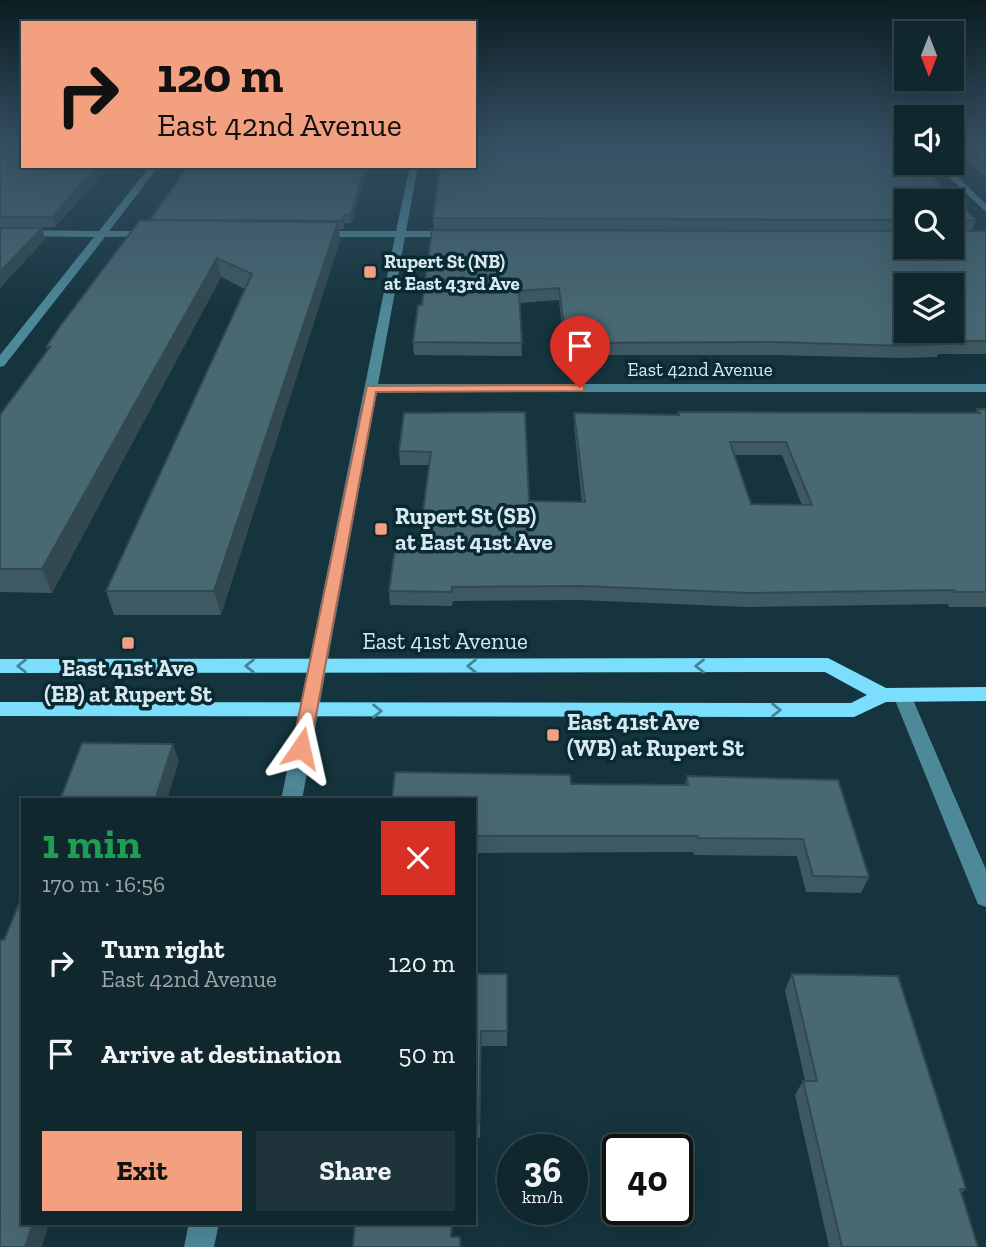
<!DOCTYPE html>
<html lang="en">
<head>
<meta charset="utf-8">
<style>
	:root { --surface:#10272e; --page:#1e333a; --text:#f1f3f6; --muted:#9ca5aa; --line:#30444a; --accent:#f3a081 }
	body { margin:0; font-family:"Zilla Slab",serif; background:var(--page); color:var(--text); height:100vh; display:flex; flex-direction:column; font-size:26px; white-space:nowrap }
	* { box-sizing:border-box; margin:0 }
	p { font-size:23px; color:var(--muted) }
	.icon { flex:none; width:38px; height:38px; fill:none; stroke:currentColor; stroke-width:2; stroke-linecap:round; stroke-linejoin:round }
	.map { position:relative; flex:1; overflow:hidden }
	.sheet { position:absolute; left:21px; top:798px; width:455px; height:427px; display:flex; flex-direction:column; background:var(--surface); border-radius:0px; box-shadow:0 7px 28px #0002,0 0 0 2px var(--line) }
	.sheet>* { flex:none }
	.banner { position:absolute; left:21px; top:21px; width:455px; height:147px; border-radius:0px; box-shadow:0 7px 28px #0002,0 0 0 2px var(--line); background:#f3a081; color:#111; overflow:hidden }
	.needle { width:46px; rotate:180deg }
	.fabs { position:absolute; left:894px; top:21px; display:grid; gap:14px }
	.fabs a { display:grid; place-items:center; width:70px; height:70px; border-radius:0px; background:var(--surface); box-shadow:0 7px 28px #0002,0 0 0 2px var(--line); font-size:35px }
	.speed { position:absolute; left:497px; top:1134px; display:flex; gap:14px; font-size:35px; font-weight:700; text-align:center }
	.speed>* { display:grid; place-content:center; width:91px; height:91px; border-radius:50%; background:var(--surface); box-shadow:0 7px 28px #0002,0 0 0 2px var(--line); line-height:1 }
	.speed small { font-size:18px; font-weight:400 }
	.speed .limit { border:4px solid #111; border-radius:10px; background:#fff; color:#111 }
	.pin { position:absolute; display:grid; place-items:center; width:60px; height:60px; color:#fff; margin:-72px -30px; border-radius:50% 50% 50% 0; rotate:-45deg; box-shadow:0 0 7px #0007 }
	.pin .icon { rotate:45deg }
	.me { position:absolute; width:77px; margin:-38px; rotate:11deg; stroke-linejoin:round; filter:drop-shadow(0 0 5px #0008) }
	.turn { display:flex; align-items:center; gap:24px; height:147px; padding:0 21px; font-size:32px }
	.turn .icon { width:91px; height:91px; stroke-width:2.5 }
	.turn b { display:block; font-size:49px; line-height:60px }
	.round { display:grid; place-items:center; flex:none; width:74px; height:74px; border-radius:0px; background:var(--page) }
	.headline { display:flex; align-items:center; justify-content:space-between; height:119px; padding:0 21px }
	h1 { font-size:42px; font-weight:800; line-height:52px; color:#1e9e55 }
	.primary-button { display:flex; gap:14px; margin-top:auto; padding:14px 21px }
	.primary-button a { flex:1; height:80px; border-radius:0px; background:var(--accent); color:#111; font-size:28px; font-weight:800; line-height:80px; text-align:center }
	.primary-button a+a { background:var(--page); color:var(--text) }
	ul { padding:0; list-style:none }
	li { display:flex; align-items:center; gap:21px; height:91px; padding:0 21px }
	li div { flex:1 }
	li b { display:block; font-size:26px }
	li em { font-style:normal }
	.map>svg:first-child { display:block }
</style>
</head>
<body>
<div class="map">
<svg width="986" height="1247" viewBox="0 0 986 1247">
	<rect width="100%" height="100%" fill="#15343e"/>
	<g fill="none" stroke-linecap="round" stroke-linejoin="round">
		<g fill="#4e899a" fill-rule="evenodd">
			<path d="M474,141H654L657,143L653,145L474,144Z"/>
			<path d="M874,141H906V145H877Z"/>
			<path d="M934,163H943L986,204V212Z"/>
			<path d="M150,166H159L109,231H154L157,232V236L105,237L4,366L0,367V355L94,237L0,236V230L99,231Z"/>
			<path d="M410,166H418L406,231H455L460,234L455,237H405L378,384H986V392H377L302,800H281L395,237H315L310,234L315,231H396Z"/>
			<path d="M902,688L909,690L911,695L986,870V907L978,904L975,897L893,695L895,690Z"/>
			<path d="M189,1223H219L214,1247H184Z"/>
		</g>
		<path fill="#7bdefc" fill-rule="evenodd" d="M828,658L886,688L986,687V701L886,702L854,717L0,716V702L851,703L867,695L825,672L0,673V659Z"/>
	</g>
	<g fill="#3e5962" fill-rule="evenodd">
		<path d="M0,141L110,166L55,227L29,228L45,239L0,288Z"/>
		<path d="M631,141H897L976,220L972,231H986V354H938L937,357L900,358L772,355H565L559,300L520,303L522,356L414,355L413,342L422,305L434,229L433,218L630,146ZM906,201L952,247H906Z"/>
		<path d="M955,141H986V177L953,148Z"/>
		<path d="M355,213L351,223H345L343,229H339L340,240L221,615H114L106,591L245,289L221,277L52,593L0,592V415L48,350L46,347L140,220Z"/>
		<path d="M977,409H986V607H949L948,604L745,607L580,600L453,601L452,606L390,605L389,591L418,548L429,465H400L399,451L404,413L529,501L582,502L574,426V413L678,415V412L976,413ZM735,455H782L802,505L751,504Z"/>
		<path d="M687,776L838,780L869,877L861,893L806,892L797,856L694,855L693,852L474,853V800L571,784L685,785Z"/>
		<path d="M474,974H507V1046H481L480,1138H474Z"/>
		<path d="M792,974L966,1189L961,1193L978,1247H829L795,1095L803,1081H805L785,990Z"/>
	</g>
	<g fill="#324950">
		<path d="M98,166H110L55,227L52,217Z"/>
		<path d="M366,166H369L351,223L350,215Z"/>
		<path d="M344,215L345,223L343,229L342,221Z"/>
		<path d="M338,222L340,240L221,615L214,591Z"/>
		<path d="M42,228L45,239L0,288V272Z"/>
		<path d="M217,258L221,277L52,593L42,569Z"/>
		<path d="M173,744L179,761L167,800H155Z"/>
		<path d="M33,1223H49L42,1247H25Z"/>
	</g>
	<g fill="#486872" stroke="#324950" stroke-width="2" fill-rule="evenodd">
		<path d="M0,141H23V166H98L52,217H0Z"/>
		<path d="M632,141H897L906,150V163H919L976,220L954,221V231H986V341H939L941,344L904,346L775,342L566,343L559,288L519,291L522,343L413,342L418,305H422L432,230L906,231V247H952V201H906V220L433,218L440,166H474V146H634ZM906,285H952V331H906Z"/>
		<path d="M957,141H986V166Z"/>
		<path d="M189,166H366L350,215H344L342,221L150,220L183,173Z"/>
		<path d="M140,220L338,222L214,591H106L252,274L217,258L42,569H0V415L50,347H46L61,325Z"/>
		<path d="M0,228H42L0,272Z"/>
		<path d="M977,409H986V592H955L954,590L749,593L582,586L452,587V592L389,591L395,548H418L431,452L399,451L404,413L525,412L529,501L585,502L574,413L679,415L678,412L980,413ZM730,442H786L812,505L751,504Z"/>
		<path d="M82,743L173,744L155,800H60Z"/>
		<path d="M395,772L570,775L571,784L688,785L687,776L838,780L869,877L813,876L803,839L698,838V836H474V800H392Z"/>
		<path d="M23,894V1223H33L25,1247H0V940H4Z"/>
		<path d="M474,974H507V1031H481L479,1124H474Z"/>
		<path d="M792,974L898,976L966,1189H960L978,1247H842L803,1081H817Z"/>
		<path d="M355,1223H452L451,1237H460V1247H353Z"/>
	</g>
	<defs><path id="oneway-chevron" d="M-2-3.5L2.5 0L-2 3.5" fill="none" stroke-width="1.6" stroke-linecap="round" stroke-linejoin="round" transform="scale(1.75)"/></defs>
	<g stroke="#428498">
		<use href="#oneway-chevron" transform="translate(22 666) rotate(-180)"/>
		<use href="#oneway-chevron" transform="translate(250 666) rotate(180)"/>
		<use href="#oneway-chevron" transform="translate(472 666) rotate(180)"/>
		<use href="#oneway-chevron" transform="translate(700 666) rotate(180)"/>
		<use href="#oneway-chevron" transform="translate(776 710)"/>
		<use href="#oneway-chevron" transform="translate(377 711)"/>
	</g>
	<linearGradient id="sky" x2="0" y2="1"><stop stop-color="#0c1d22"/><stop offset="0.45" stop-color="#355063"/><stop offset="1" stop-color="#355063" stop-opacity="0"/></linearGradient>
	<rect width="986" height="315" fill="url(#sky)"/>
	<path fill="#f3a081" stroke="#9e6854" stroke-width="2" d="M580,385L584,386V391L376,392L310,748L308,753H295L292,748L367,386Z"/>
	<g fill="#f3a081" stroke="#092a33" stroke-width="2.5">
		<rect x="363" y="265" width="14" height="14" rx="3.5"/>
		<rect x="374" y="522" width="14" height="14" rx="3.5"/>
		<rect x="121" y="636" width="14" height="14" rx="3.5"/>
		<rect x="546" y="728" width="14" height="14" rx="3.5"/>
	</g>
	<g text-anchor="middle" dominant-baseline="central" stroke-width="7" stroke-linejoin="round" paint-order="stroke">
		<g font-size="19" font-weight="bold" fill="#d7e8ee" stroke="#092a33" text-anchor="start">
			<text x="384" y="261">Rupert St (NB)<tspan x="384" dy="22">at East 43rd Ave</tspan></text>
		</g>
		<g font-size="19" fill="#d7e8ee" stroke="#092a33">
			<text x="700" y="369">East 42nd Avenue</text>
		</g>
		<g font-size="23" font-weight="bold" fill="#d7e8ee" stroke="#092a33" text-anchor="start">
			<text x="395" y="516">Rupert St (SB)<tspan x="395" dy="26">at East 41st Ave</tspan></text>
			<text x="128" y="668" text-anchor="middle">East 41st Ave<tspan x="128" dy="26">(EB) at Rupert St</tspan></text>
			<text x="567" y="722">East 41st Ave<tspan x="567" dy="26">(WB) at Rupert St</tspan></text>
		</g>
		<g font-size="23" fill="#d7e8ee" stroke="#092a33">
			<text x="445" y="641">East 41st Avenue</text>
		</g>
	</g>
</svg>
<div class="fabs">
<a><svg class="needle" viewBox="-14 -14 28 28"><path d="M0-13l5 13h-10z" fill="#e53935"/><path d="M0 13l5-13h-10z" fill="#9ca5aa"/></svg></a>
<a><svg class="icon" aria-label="sound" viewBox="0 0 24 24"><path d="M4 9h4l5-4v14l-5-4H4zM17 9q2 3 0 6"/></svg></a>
<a><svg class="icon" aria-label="search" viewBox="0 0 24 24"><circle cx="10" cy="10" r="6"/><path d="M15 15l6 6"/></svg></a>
<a><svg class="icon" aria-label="layers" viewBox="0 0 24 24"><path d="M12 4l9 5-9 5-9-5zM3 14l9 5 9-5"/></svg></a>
</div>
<div class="speed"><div>36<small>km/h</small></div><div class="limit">40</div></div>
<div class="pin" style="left:580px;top:388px;background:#d93025"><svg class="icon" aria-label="arrive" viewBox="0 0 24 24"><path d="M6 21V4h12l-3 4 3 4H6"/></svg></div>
<svg class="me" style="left:301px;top:748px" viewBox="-20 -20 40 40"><path d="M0-17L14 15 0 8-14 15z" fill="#f3a081" stroke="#fff" stroke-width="4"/></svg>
<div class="banner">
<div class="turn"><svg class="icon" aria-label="right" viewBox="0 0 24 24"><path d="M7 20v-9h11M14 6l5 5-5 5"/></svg><div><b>120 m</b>East 42nd Avenue</div></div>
</div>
<section class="sheet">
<div class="headline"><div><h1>1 min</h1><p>170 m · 16:56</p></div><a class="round" style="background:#d93025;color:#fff"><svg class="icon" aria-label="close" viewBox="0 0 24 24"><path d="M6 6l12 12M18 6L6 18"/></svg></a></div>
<ul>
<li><svg class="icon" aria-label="right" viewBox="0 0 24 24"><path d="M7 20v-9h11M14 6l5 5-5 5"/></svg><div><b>Turn right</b><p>East 42nd Avenue</p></div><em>120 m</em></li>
<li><svg class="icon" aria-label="arrive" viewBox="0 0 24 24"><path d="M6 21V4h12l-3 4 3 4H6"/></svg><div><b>Arrive at destination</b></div><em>50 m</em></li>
</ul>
<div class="primary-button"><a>Exit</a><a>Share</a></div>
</section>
</div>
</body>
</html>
